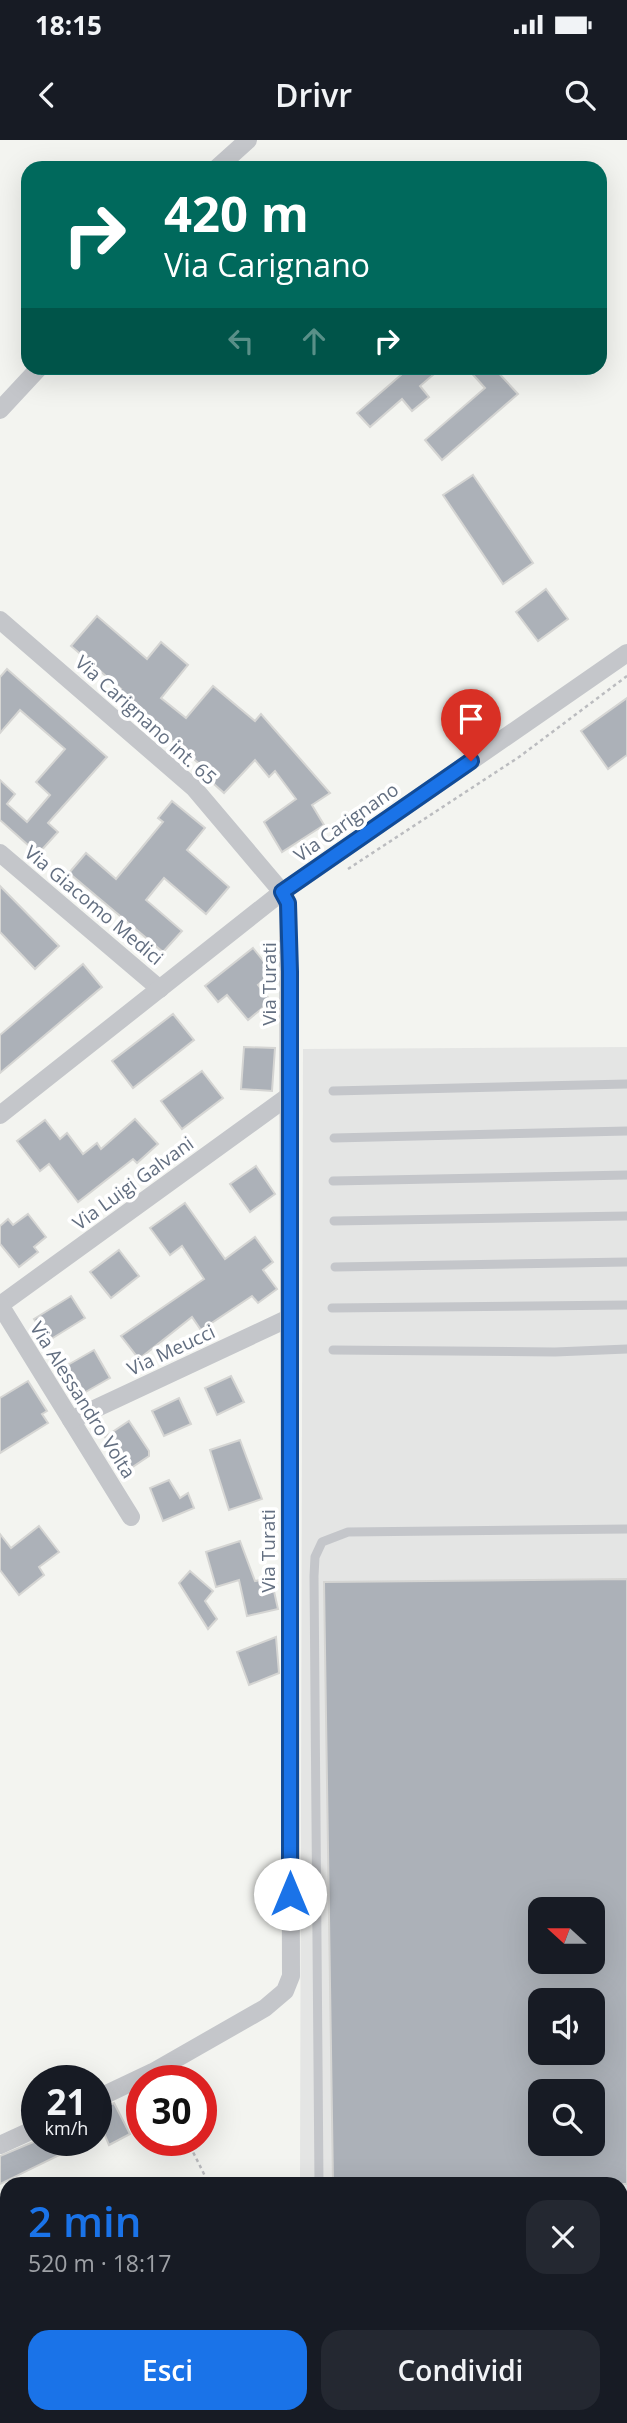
<!DOCTYPE html>
<html lang="it">
<head>
<meta charset="utf-8">
<style>
	:root { --surface:#171b24; --page:#242831; --text:#f1f3f6; --muted:#9ea1a6; --accent:#1a73e8 }
	body { margin:0; font-family:"Open Sans",sans-serif; background:var(--page); color:var(--text); height:100vh; display:flex; flex-direction:column; font-size:26px; white-space:nowrap }
	* { box-sizing:border-box; margin:0 }
	p { font-size:23px; color:var(--muted) }
	.icon { flex:none; width:38px; height:38px; fill:none; stroke:currentColor; stroke-width:2; stroke-linecap:round; stroke-linejoin:round }
	.map { position:relative; flex:1; overflow:hidden }
	.panel { position:absolute; left:0px; top:2037px; width:628px; height:247px; display:flex; flex-direction:column; background:var(--surface); border-radius:21px 21px 0 0; box-shadow:0 7px 28px #0002 }
	.panel>* { flex:none }
	.banner { position:absolute; left:21px; top:21px; width:586px; height:214px; border-radius:21px; box-shadow:0 7px 28px #0002; background:#00695c; color:#fff; overflow:hidden }
	.needle { width:46px; rotate:291deg }
	.buttons { position:absolute; left:528px; top:1757px; display:grid; gap:14px }
	.buttons a { display:grid; place-items:center; width:77px; height:77px; border-radius:14px; background:var(--surface); box-shadow:0 7px 28px #0002; font-size:35px }
	.speed { position:absolute; left:21px; top:1925px; display:flex; gap:14px; font-size:35px; font-weight:700; text-align:center }
	.speed>* { display:grid; place-content:center; width:91px; height:91px; border-radius:50%; background:var(--surface); box-shadow:0 7px 28px #0002; line-height:1 }
	.speed small { font-size:18px; font-weight:400 }
	.speed .limit { border:10px solid #d22; background:#fff; color:#111 }
	.pin { position:absolute; display:grid; place-items:center; width:60px; height:60px; color:#fff; margin:-72px -30px; border-radius:50% 50% 50% 0; rotate:-45deg; box-shadow:0 0 7px #0007 }
	.pin .icon { rotate:45deg }
	.me { position:absolute; width:77px; margin:-38px; rotate:0deg; stroke-linejoin:round; filter:drop-shadow(0 0 5px #0008) }
	.turn { display:flex; align-items:center; gap:24px; height:147px; padding:0 28px; font-size:32px }
	.turn .icon { width:91px; height:91px; stroke-width:2.5 }
	.turn b { display:block; font-size:49px; line-height:60px }
	.lanes { display:flex; align-items:center; height:66px; padding:0 28px; background:#0003; justify-content:center; gap:35px; direction:ltr }
	.lanes .off { opacity:.35 }
	.round { display:grid; place-items:center; flex:none; width:74px; height:74px; border-radius:21px; background:var(--page) }
	.overview { display:flex; align-items:center; justify-content:space-between; height:119px; padding:0 28px }
	h1 { font-size:42px; font-weight:600; line-height:52px; color:var(--accent) }
	.action { display:flex; gap:14px; margin-top:auto; padding:14px 28px }
	.action a { flex:1; height:80px; border-radius:21px; background:var(--accent); color:#fff; font-size:28px; font-weight:600; line-height:80px; text-align:center }
	.action a+a { background:var(--page); color:var(--text) }
	.status { display:flex; justify-content:space-between; align-items:center; height:49px; padding:0 35px; background:var(--surface); direction:ltr }
	.status svg { height:19px; fill:currentColor }
	header { display:flex; justify-content:space-between; align-items:center; height:91px; padding:0 28px; background:var(--surface); font-size:32px; font-weight:600 }
	.map>svg:first-child { display:block }
</style>
</head>
<body>
<div class="status"><b>18:15</b><svg viewBox="0 0 49 12"><path d="M0 12V9h3v3zM5 12V6h3v6zM10 12V3h3v9zM15 12V0h3v12zM26 1h20v11H26zM47 4h2v5h-2z"/></svg></div>
<header><svg class="icon" aria-label="back" viewBox="0 0 24 24"><path d="M15 5l-7 7 7 7"/></svg>Drivr<svg class="icon" aria-label="search" viewBox="0 0 24 24"><circle cx="10" cy="10" r="6"/><path d="M15 15l6 6"/></svg></header>
<div class="map">
<svg width="627" height="2283" viewBox="0 0 627 2283">
	<rect width="100%" height="100%" fill="#f3f4f0"/>
	<path fill="#e4e5e4" fill-rule="evenodd" d="M627,907V2283H71L83,2277H621V2044H300L303,909ZM541,1769H593V1822H541ZM541,1860H593V1913H541ZM541,1951H593V2004H541Z"/>
	<g fill="#acb1b8" stroke="#d5d5d3" stroke-width="2" fill-rule="evenodd">
		<path d="M409,228H441L420,246L429,257L412,271L402,259L370,287L357,273Z"/>
		<path d="M467,228H494L518,254L442,320L425,300L485,248Z"/>
		<path d="M473,335L533,423L503,444L443,355Z"/>
		<path d="M546,449L568,479L538,501L516,472Z"/>
		<path d="M97,476L147,519L161,502L188,525L161,558L186,578L213,546L255,581L261,574L330,653L312,665L324,685L282,712L264,682L296,659L275,631L269,637L255,620L224,653L205,636L209,632L117,554L121,549L71,506Z"/>
		<path d="M7,529L107,617L48,683L58,692L38,714L0,680V640L15,654L7,664L27,682L50,655L36,642L65,609L20,570L0,593V537Z"/>
		<path d="M627,558V615L608,629L581,591Z"/>
		<path d="M172,661L205,688L187,710L229,747L206,774L164,738L146,760L182,791L163,812L69,733L86,713L116,739L163,682L158,678Z"/>
		<path d="M0,746L59,806L35,829L0,792Z"/>
		<path d="M253,808L273,833L258,845L271,861L248,880L227,855L218,862L205,846Z"/>
		<path d="M83,824L102,847L0,933V895Z"/>
		<path d="M173,874L194,900L133,948L112,921Z"/>
		<path d="M244,907L275,908L272,951L241,949Z"/>
		<path d="M202,931L223,958L182,989L161,961Z"/>
		<path d="M135,979L158,1004L137,1023L133,1019L78,1062L49,1024L40,1031L17,1001L45,980L60,999L67,993L83,1014L97,1003L101,1009Z"/>
		<path d="M256,1026L275,1054L250,1072L230,1044Z"/>
		<path d="M185,1063L225,1119L255,1097L273,1122L263,1130L277,1149L258,1163L252,1156L201,1190L192,1177L139,1219L121,1196L204,1139L182,1106L170,1115L150,1088Z"/>
		<path d="M28,1074L46,1097L34,1107L38,1112L19,1127L0,1104V1086L8,1079L13,1085Z"/>
		<path d="M119,1110L139,1136L111,1158L90,1132Z"/>
		<path d="M71,1156L85,1178L48,1201L34,1179Z"/>
		<path d="M94,1210L110,1238L82,1254L66,1226Z"/>
		<path d="M231,1236L244,1262L217,1275L205,1248Z"/>
		<path d="M28,1241L47,1271L42,1274L48,1283L0,1313V1258Z"/>
		<path d="M179,1258L191,1284L164,1296L152,1271Z"/>
		<path d="M129,1281L149,1311V1316L128,1330L105,1297Z"/>
		<path d="M240,1300L262,1359L229,1370L210,1310Z"/>
		<path d="M169,1340L180,1358L188,1353L194,1368L163,1381L150,1348Z"/>
		<path d="M39,1386L59,1412L39,1427L44,1435L19,1455L0,1430V1394L11,1408Z"/>
		<path d="M240,1401L255,1441L271,1438L278,1469L247,1476L239,1440L216,1447L206,1412Z"/>
		<path d="M190,1431L213,1451L205,1461L217,1479L208,1489L179,1443Z"/>
		<path d="M627,1439V2044H333L324,1442ZM541,1769H593V1822H541ZM541,1860H593V1913H541ZM541,1951H593V2004H541Z"/>
		<path d="M276,1497L279,1533L249,1545L237,1512Z"/>
		<path d="M114,1963L130,1994L109,2005L104,1993L96,1997V1970Z"/>
		<path d="M38,2000H90L0,2044V2016Z"/>
	</g>
	<g fill="none" stroke-linecap="round" stroke-linejoin="round">
		<g stroke="#bbbcbf" stroke-width="2.5" stroke-dasharray="3.5 3.5" stroke-linecap="butt">
			<path d="M348,729L519,617L627,536"/>
			<path d="M187,2000L209,2044"/>
			<path d="M25,2283L31,2277"/>
		</g>
		<g stroke="#c4c6ca" stroke-width="9">
			<path d="M333,951L627,944"/>
			<path d="M334,998L627,991"/>
			<path d="M333,1041L627,1035"/>
			<path d="M334,1081L627,1076"/>
			<path d="M335,1127L627,1122"/>
			<path d="M332,1168L627,1165"/>
			<path d="M333,1210L555,1212L627,1209"/>
			<path d="M319,2044L314,1436L315,1417L322,1402L348,1392L627,1389"/>
			<path d="M292,2277V2283"/>
			<path d="M175,2283L205,2277"/>
		</g>
		<g stroke="#c4c6ca" stroke-width="18">
			<path d="M217,28L248,0"/>
			<path d="M0,270L39,228"/>
			<path d="M0,480L194,648L282,752L288,765L291,1836L285,1851L265,1868L153,1932L96,1959"/>
			<path d="M0,713L160,849"/>
			<path d="M0,975L282,752L627,513"/>
			<path d="M0,1165L290,955"/>
			<path d="M0,1165L131,1377"/>
			<path d="M71,1280L289,1178"/>
			<path d="M0,2005L37,1988"/>
		</g>
	</g>
	<g fill="none" stroke-linecap="round" stroke-linejoin="round">
		<g stroke="#114b97" stroke-width="18">
			<path id="route" d="M290,1754V832L288,763L282,752L471,621"/>
		</g>
		<use href="#route" stroke="#1a73e8" stroke-width="12"/>
	</g>
	<g text-anchor="middle" dominant-baseline="central" stroke-width="7" stroke-linejoin="round" paint-order="stroke">
		<g font-size="19" fill="#636f81" stroke="#fff">
			<text transform="translate(146 580) rotate(42)">Via Carignano int. 65</text>
			<text transform="translate(346 682) rotate(-35)">Via Carignano</text>
			<text transform="translate(94 765) rotate(40)">Via Giacomo Medici</text>
			<text transform="translate(269 844) rotate(-90)">Via Turati</text>
			<text transform="translate(133 1043) rotate(-36)">Via Luigi Galvani</text>
			<text transform="translate(171 1210) rotate(-25)">Via Meucci</text>
			<text transform="translate(83 1260) rotate(58)">Via Alessandro Volta</text>
			<text transform="translate(268 1411) rotate(-90)">Via Turati</text>
		</g>
	</g>
</svg>
<div class="buttons">
<a><svg class="needle" viewBox="-14 -14 28 28"><path d="M0-13l5 13h-10z" fill="#e53935"/><path d="M0 13l5-13h-10z" fill="#9ea1a6"/></svg></a>
<a><svg class="icon" aria-label="sound" viewBox="0 0 24 24"><path d="M4 9h4l5-4v14l-5-4H4zM17 9q2 3 0 6"/></svg></a>
<a><svg class="icon" aria-label="search" viewBox="0 0 24 24"><circle cx="10" cy="10" r="6"/><path d="M15 15l6 6"/></svg></a>
</div>
<div class="speed"><div>21<small>km/h</small></div><div class="limit">30</div></div>
<div class="pin" style="left:471px;top:621px;background:#d93025"><svg class="icon" aria-label="arrive" viewBox="0 0 24 24"><path d="M6 21V4h12l-3 4 3 4H6"/></svg></div>
<svg class="me" style="left:290px;top:1754px" viewBox="-20 -20 40 40"><circle r="19" fill="#fff"/><path d="M0-13L10 11 0 6-10 11z" fill="#1a73e8"/></svg>
<div class="banner">
<div class="turn"><svg class="icon" aria-label="right" viewBox="0 0 24 24"><path d="M7 20v-9h11M14 6l5 5-5 5"/></svg><div><b>420 m</b>Via Carignano</div></div>
<div class="lanes"><svg class="icon off" aria-label="left" viewBox="0 0 24 24"><path d="M17 20v-9H6M10 6l-5 5 5 5"/></svg><svg class="icon off" aria-label="ahead" viewBox="0 0 24 24"><path d="M12 20V5M6 11l6-6 6 6"/></svg><svg class="icon" aria-label="right" viewBox="0 0 24 24"><path d="M7 20v-9h11M14 6l5 5-5 5"/></svg></div>
</div>
<section class="panel">
<div class="overview"><div><h1>2 min</h1><p>520 m · 18:17</p></div><a class="round"><svg class="icon" aria-label="close" viewBox="0 0 24 24"><path d="M6 6l12 12M18 6L6 18"/></svg></a></div>
<div class="action"><a>Esci</a><a>Condividi</a></div>
</section>
</div>
</body>
</html>
